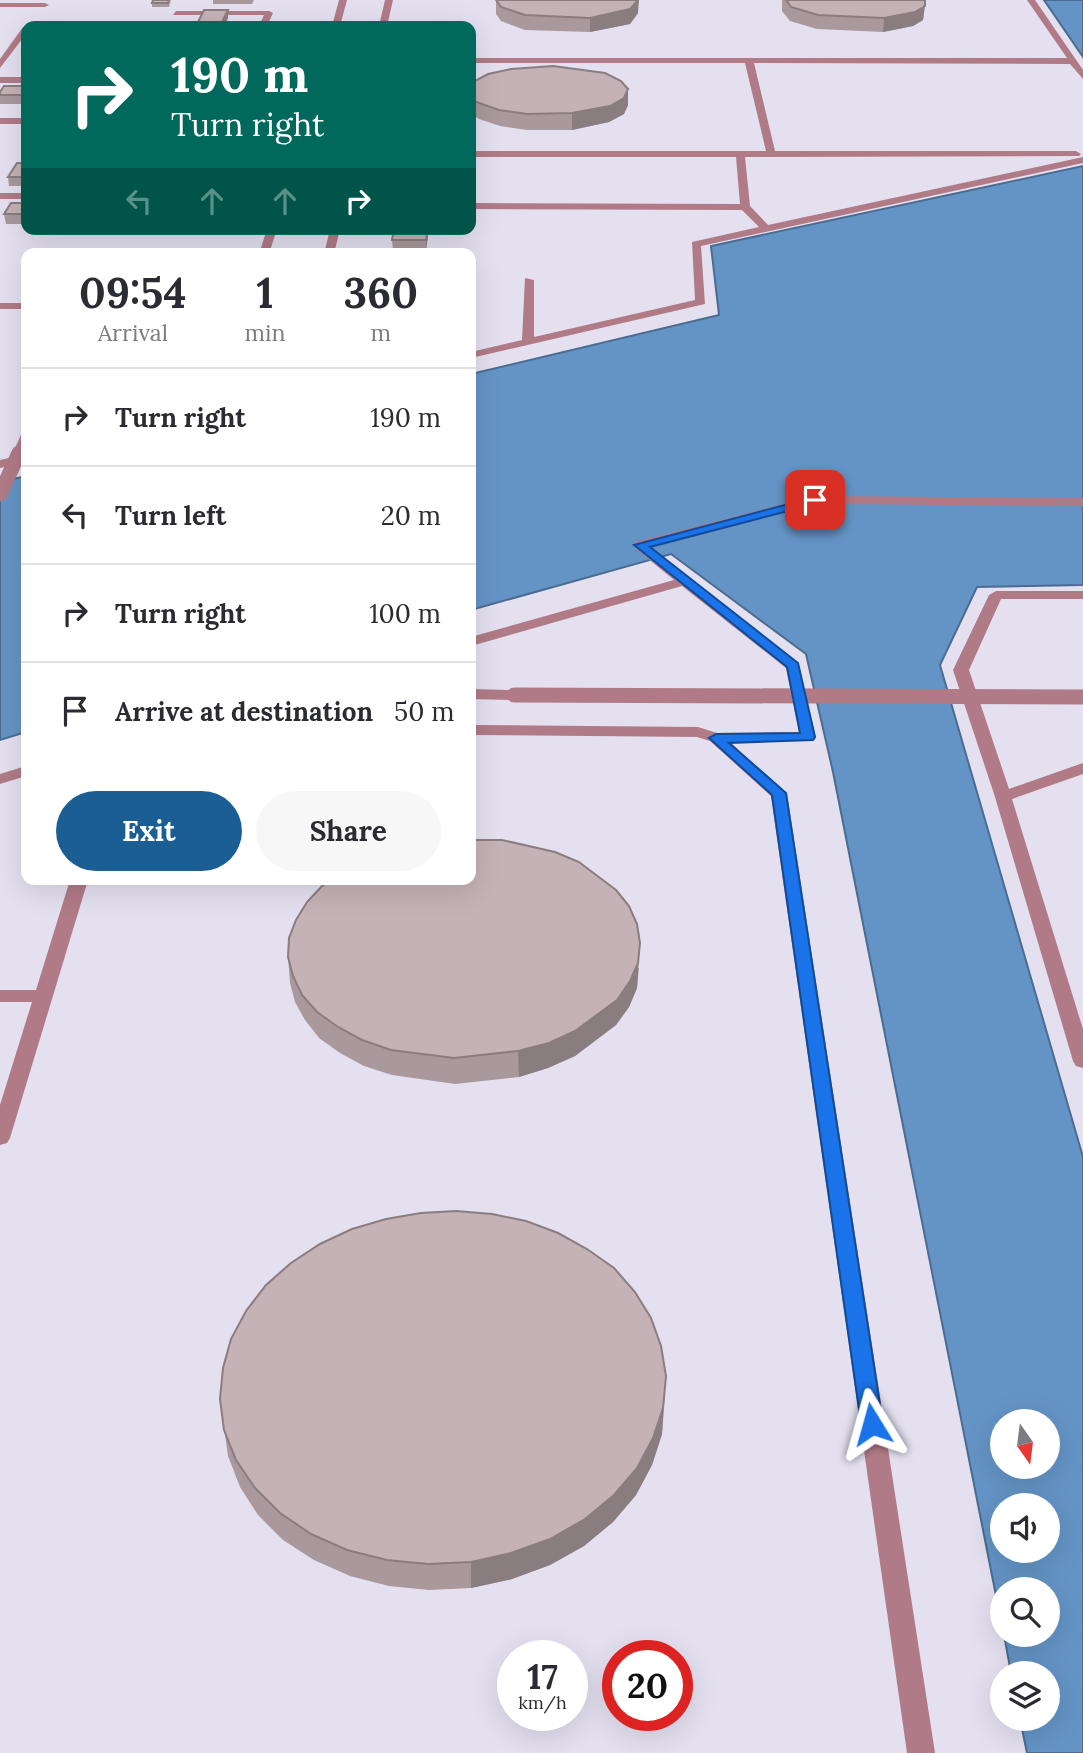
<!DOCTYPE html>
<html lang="en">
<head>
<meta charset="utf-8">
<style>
	:root { --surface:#fff; --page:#f7f7f7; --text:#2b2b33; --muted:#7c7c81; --line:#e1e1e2; --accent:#1a5e93 }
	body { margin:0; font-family:Lora,serif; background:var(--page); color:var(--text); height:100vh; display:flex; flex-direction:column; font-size:26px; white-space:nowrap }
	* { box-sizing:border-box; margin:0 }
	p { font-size:23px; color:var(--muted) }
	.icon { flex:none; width:38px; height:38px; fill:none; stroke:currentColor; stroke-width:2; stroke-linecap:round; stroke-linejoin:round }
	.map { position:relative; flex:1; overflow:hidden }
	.side { position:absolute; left:21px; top:248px; width:455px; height:637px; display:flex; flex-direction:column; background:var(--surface); border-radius:14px; box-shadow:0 7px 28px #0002 }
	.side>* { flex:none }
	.banner { position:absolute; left:21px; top:21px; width:455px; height:214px; border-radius:14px; box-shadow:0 7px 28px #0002; background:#00695c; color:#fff; overflow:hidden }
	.needle { width:46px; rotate:166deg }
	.fabs { position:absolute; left:990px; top:1409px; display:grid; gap:14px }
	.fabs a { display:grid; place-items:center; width:70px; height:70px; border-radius:50%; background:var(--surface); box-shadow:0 7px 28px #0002; font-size:35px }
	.speed { position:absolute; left:497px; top:1640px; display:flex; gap:14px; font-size:35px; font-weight:700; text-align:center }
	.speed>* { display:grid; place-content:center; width:91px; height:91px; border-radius:50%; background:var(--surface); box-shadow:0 7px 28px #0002; line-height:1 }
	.speed small { font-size:18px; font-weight:400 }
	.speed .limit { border:10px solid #d22; background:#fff; color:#111 }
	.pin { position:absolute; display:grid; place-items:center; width:60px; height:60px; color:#fff; margin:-30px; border-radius:14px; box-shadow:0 4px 10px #0006 }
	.me { position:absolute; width:77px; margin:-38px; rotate:352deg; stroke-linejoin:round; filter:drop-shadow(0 0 5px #0008) }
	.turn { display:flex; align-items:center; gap:24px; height:147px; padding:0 35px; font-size:32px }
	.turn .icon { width:91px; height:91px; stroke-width:2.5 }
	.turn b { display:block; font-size:49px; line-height:60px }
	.lanes { display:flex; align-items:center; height:66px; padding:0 35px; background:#0003; justify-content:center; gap:35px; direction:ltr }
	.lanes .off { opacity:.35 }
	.eta { display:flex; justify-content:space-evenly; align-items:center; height:119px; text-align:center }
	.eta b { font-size:42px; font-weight:700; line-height:49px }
	.action { display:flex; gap:14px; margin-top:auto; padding:14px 35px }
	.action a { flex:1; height:80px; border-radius:42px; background:var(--accent); color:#fff; font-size:28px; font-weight:700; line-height:80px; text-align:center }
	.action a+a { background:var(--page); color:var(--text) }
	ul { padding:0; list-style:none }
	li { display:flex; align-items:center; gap:21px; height:98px; padding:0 35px; border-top:2px solid var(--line) }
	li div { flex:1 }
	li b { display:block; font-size:26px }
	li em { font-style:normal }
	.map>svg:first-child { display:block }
</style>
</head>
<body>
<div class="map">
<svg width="1083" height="1753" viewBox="0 0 1083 1753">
	<rect width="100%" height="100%" fill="#e4e0f0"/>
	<g fill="#6494c5" stroke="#4b6c90" stroke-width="2" fill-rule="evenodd">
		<path d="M1044,0H1083V57Z"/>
		<path d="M1083,166V585L977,587L940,665L1083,1157V1753H1027L1020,1719L1048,1718V1673H1011L1004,1635L1048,1634V1589H1003V1631L833,772L806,654L671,554L471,610V374L719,315L711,246ZM1003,1421H1048V1466H1003ZM1003,1505H1048V1550H1003Z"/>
		<path d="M26,476V732L0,740V482Z"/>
	</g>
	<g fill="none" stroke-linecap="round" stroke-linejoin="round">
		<g fill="#b07b86" fill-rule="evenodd">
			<path d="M339,0H347L340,26H332Z"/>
			<path d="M385,0H393L387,26H379Z"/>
			<path d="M1027,0H1035L1083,70V79L1070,64L754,63L775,151H1076L1081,154L1079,156L745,157L750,206L768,225L1083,157V163L701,246L705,304L471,358V352L522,340L525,278L534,280V337L695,300L692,242L759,227L742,210L471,209V203L740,204L736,157H471V151H766L745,63H471V58H1067Z"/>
			<path d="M0,3H45L49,5L45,7H0Z"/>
			<path d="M176,11H269L273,13L267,26H259L264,15H173Z"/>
			<path d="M23,27H26V34L0,68V59Z"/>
			<rect x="0" y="77" width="26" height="6"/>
			<rect x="0" y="118" width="26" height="6"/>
			<rect x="0" y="193" width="26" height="6"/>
			<path d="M267,229H277L269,254H259Z"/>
			<path d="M330,229H340L334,254H324Z"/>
			<rect x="0" y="303" width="26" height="6"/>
			<path d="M26,454V462L0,468V460Z"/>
			<path d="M815,496L1083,498V506L815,504L650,547L798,663L816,737L814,740L731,743L787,794L935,1753H907L771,796L710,741L697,737L471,735V725L698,727L717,733L799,732L786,668L682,586L471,646V637L674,580L635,548V542Z"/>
			<path d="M996,591H1083V599H1001L969,670L1009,789L1083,763V774L1012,799L1083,1029V1068L1076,1066L1073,1061L995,797L953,670L989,595Z"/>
			<path d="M471,689L514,690L522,695L514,700L471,699Z"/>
			<path d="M26,766V776L0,784V774Z"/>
			<path d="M70,880H88L10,1138L7,1143L0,1145V1105L32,1002H0V990H36Z"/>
		</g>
		<path stroke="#b07b86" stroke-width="11" d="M18,455L26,437"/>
		<g stroke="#b07b86" stroke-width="15">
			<path d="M0,494L19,453"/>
			<path d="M514,695L1083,697"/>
		</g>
	</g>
	<g fill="#a9999d">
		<path d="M153,0H171L169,7H152V3Z"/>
		<path d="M213,0H254L252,4H213Z"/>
		<path d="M496,0L638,13L630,24L590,32L525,30L501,21L496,14Z"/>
		<path d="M782,0H925L923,20L913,26L883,32L817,29L790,21L782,11Z"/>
		<path d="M471,85L628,105L624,114L609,122L572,130H527L500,126L479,119L473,115L471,112Z"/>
		<path d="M26,86V104H0V92Z"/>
		<path d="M26,163V186H9L8,177Z"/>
		<path d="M26,203V224H6L4,214Z"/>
		<path d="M429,229L426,250H393L392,240Z"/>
		<path d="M288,957L639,968L637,988L629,1007L616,1025L575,1056L548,1068L519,1077L455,1084L392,1075L364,1066L340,1053L319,1038L305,1020L295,1002L290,983Z"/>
		<path d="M666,1376L662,1434L652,1465L636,1495L613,1522L584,1546L550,1565L512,1579L471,1588L429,1590L389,1586L350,1576L314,1560L283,1540L258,1515L240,1487L228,1456L220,1399Z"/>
	</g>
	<g fill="#8a7d80">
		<path d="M639,0L638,13L630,24L590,32V18Z"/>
		<path d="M925,6L923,20L913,26L883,32L884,18Z"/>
		<path d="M228,10V18L225,26H220Z"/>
		<path d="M628,89V105L624,114L609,122L572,130V113Z"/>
		<path d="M428,229H429L426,250V240Z"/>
		<path d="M640,943L637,988L629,1007L616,1025L575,1056L548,1068L519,1077L518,1051Z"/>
		<path d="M666,1376L662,1434L652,1465L636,1495L613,1522L584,1546L550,1565L512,1579L471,1588V1562Z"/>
	</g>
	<g fill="#c5b2b7" stroke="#8a7d80" stroke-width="2">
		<path d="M153,0H169L168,3H152Z"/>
		<path d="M496,0H638L630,9L590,18L525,15L501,7Z"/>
		<path d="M786,0H925V6L915,12L884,18L818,15L791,7Z"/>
		<path d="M204,10H228L220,26H196Z"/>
		<path d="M553,66L605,73L621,81L628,89L624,98L610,106L572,113L527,114L499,110L479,103L472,99L471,97V85L473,82L488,74L511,69Z"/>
		<path d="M4,86H26V95H0V92Z"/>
		<path d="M17,163H26V177H8Z"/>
		<path d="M11,203H26V214H4Z"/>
		<path d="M394,229H428L426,240H392Z"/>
		<path d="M471,840H502L555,852L579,862L616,890L629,906L637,924L640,943L638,963L630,981L617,1000L575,1031L549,1043L518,1051L454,1058L391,1050L362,1040L338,1027L317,1012L302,995L293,976L288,957L289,938L296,920L307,902L322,886L331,880H471Z"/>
		<path d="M456,1211L492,1214L526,1221L558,1233L587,1249L614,1268L635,1292L651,1318L661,1346L666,1376L663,1408L653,1438L637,1468L614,1495L585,1519L550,1539L511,1553L471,1562L428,1564L387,1560L347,1550L311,1534L280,1513L255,1488L236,1460L224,1430L220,1399L223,1368L231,1339L246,1311L266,1285L291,1263L320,1244L352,1229L386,1219L421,1213Z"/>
	</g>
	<path fill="#1a73e8" stroke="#114b97" stroke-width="2" d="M815,497L819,498V503L650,547L798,663L815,737L813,740L729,743L786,793L883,1424L880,1430L872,1433L865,1430L861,1424L772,795L709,738L716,734L800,733L787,667L634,545Z"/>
</svg>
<div class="fabs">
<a><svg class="needle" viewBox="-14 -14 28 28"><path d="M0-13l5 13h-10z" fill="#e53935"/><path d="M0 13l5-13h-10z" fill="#7c7c81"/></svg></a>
<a><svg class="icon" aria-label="sound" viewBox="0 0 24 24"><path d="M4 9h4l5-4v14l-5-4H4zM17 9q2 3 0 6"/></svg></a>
<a><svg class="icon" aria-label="search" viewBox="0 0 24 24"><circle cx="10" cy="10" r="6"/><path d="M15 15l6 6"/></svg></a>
<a><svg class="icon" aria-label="layers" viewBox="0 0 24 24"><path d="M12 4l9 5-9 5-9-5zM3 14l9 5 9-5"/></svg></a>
</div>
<div class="speed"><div>17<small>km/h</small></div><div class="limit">20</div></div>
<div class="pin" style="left:815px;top:500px;background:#d93025"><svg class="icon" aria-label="arrive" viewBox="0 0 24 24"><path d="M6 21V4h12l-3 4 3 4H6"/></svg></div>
<svg class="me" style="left:872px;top:1424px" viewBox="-20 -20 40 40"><path d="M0-17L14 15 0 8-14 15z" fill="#1a73e8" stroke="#fff" stroke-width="4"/></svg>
<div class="banner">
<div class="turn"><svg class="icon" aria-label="right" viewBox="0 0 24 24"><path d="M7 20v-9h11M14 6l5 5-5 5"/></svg><div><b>190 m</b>Turn right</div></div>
<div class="lanes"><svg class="icon off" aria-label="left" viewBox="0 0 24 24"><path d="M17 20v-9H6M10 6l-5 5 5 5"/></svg><svg class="icon off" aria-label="ahead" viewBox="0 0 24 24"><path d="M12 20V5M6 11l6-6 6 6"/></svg><svg class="icon off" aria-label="ahead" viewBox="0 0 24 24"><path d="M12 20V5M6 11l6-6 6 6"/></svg><svg class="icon" aria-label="right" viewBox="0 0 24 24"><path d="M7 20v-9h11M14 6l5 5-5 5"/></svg></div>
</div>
<section class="side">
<div class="eta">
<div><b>09:54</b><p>Arrival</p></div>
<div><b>1</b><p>min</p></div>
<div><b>360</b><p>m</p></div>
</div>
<ul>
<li><svg class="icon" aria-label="right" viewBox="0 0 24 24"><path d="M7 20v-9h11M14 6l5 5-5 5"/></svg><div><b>Turn right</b></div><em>190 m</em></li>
<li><svg class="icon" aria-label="left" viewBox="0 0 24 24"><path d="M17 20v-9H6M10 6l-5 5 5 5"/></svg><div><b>Turn left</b></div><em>20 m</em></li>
<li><svg class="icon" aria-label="right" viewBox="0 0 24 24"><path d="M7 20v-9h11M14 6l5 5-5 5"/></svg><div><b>Turn right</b></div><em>100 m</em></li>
<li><svg class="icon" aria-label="arrive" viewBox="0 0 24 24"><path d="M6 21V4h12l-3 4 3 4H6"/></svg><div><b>Arrive at destination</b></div><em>50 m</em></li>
</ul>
<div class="action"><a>Exit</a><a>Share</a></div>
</section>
</div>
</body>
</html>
